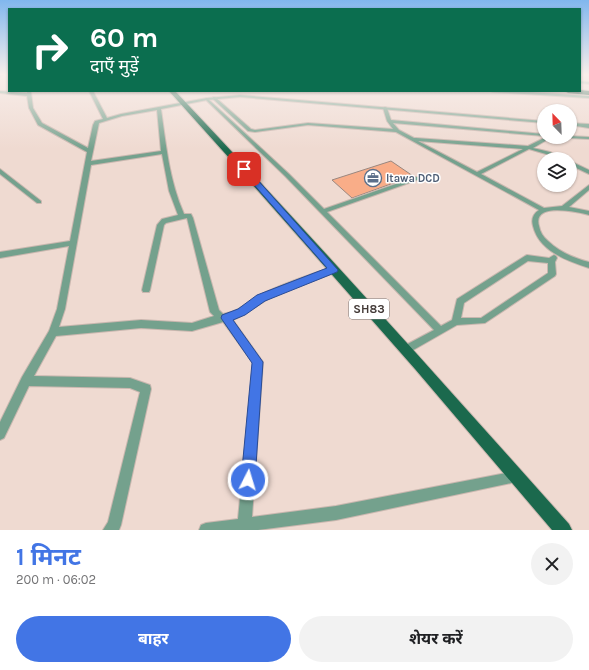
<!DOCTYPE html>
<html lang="hi">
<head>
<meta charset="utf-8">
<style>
	:root { --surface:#fff; --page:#f2f2f2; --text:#202124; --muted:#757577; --accent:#4275e5 }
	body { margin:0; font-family:Karla,"Noto Sans Devanagari",sans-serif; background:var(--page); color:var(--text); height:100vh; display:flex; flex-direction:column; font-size:15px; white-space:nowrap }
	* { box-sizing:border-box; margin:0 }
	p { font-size:13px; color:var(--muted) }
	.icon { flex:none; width:22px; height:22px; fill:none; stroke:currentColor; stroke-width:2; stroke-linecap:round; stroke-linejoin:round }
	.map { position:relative; height:530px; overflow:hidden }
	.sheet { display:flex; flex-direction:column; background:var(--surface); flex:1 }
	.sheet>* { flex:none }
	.hud { position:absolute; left:8px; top:8px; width:573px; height:84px; border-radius:0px; box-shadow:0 1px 3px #0004; background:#0b6e4f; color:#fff; overflow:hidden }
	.needle { width:26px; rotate:337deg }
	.fabs { position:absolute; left:537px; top:104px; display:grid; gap:8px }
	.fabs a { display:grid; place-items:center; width:40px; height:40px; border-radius:50%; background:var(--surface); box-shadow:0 1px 3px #0004; font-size:20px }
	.pin { position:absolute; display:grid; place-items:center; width:34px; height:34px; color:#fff; margin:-17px; border-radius:8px; box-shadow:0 2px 6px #0006 }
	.me { position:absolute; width:44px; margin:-22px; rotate:5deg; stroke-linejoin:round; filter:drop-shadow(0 0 3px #0008) }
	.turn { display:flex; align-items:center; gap:14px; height:84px; padding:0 16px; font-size:18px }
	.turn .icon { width:52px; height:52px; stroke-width:2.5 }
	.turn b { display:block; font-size:28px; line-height:34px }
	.round { display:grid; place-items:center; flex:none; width:42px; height:42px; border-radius:21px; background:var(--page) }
	.overview { display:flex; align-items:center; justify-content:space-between; height:68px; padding:0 16px }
	h1 { font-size:24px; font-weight:700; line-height:30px; color:var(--accent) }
	.button { display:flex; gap:8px; margin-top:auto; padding:8px 16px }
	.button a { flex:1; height:46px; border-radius:24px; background:var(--accent); color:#fff; font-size:16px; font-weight:700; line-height:46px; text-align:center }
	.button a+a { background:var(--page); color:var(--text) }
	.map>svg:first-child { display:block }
</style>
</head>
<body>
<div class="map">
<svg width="589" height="530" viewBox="0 0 589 530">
	<rect width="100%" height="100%" fill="#efdad1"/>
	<path fill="#f9ad88" stroke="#9a877f" d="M391,161L413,176L352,198L332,180Z"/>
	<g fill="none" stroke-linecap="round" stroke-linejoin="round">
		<g stroke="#c9b7af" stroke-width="2">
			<g id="lane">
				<path d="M213,97H215L251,129L255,130L308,123L393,129L387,121L383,108L385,107L387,108L391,120L544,134V136L393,123L399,130L414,138H416L528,146L546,137H552L533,148L550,152L564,159H557L546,154L529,149L481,174L544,208L562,206L589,185V190L569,207L589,211V215C577,212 532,202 539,226C540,232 543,237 548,241C559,252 574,258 589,262V268C567,261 539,251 533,226C531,219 533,214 539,210L396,132L308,125L255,132L248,131L213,99ZM418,141L523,149L477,172Z"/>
				<path d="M207,98L289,174L324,209L416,177H420V179L327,212L441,326L452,320L457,299L525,256L527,255L549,258L554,255L556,256L557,258L555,262L556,274L555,276L485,323L457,325L408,353L405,354L402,353L401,350L402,347L434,330L285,176L206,100L205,99ZM528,261L548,263V273L481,318H461L464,303Z"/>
				<path d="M570,136L589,137V139L568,138V137H570Z"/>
				<path d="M570,161L589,170V174L570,165Z"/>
			</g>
		</g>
		<g stroke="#c9b7af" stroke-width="2">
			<g id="street">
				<path d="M0,75H3L0,77Z"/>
				<path d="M580,81L589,82V84L580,83Z"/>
				<path d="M0,91L27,93V92H31L33,108L42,123L88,148L93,125L95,121L103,119L89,91H93L107,118L121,114L207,98L240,95L544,121V123L240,97L207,100L161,109C166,145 169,180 184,214H191L193,218L219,310L223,314C239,312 252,299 266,292C288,282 311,274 333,267L336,268L337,270L336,272L273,296L241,316L233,320L263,362L252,517L336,506L517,471L521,473L523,477L521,481L336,520L258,530H199L201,525L206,523L238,519L253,363L223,322L192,331L141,328L56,336L34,376L130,378L150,385L151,389L121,525L119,530H103L108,522L140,392L130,388L29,386L4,438L0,440V422L22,377L49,331L57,309L69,246L0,258V252L70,241L87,152L38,125L29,108L27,96L0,93ZM157,110L161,151L91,161L99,123L122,116ZM162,154L169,191L178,215L162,219L157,225L142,290L143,292H149L150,290L164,225L166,223L187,218L210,312L214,316L192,323L141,320L59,327L65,309L91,165Z"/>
				<path d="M491,91H514L589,96V98L493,92Z"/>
				<path d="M570,123L589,124V128L570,125Z"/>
				<path d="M0,169L41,201V203H37L0,174Z"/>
			</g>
		</g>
		<g stroke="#c9b7af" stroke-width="2">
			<path id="primary" d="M169,91H175C309,233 439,378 569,524L572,530H552L415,369L231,160Z"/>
		</g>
		<g stroke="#c9b7af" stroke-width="2">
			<path id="highway" d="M580,90L589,91V95L568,93L565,91Z"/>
		</g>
		<use href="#lane" fill="#74a18d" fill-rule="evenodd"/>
		<use href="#street" fill="#74a18d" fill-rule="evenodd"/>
		<use href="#primary" fill="#1b694d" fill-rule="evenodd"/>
		<use href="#highway" fill="#0c513a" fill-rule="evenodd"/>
	</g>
	<linearGradient id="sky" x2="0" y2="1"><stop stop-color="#81b7ee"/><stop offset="0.5" stop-color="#f8eeea"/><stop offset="1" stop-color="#f8eeea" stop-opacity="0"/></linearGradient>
	<rect width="589" height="149" fill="url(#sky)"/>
	<path fill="#4275e5" stroke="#2b4c95" d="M242,168H247L338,270L337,272L265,301L245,315L233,320L263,362L255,480L253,485L248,487L243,485L241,480L252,363L221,318L222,315L238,309L257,295L327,268L242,171Z"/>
	<defs>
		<g id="office-ring" transform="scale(0.9)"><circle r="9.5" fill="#fff" stroke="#5c6f8a" stroke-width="1.5"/><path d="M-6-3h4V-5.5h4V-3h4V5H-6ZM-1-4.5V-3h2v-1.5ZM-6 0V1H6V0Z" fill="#5c6f8a"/></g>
	</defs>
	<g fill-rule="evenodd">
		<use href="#office-ring" x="373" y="178"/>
	</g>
	<g text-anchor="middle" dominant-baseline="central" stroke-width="3" stroke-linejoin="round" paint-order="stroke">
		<g font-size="11" font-weight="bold" fill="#4e5e75" stroke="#fff" text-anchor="start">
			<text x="386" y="178">Itawa DCD</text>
		</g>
		<rect fill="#fff" stroke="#7b7472" stroke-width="1" x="349" y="299" width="40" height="20" rx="3"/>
		<g font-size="12" font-weight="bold" fill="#423936">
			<text x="369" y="309">SH83</text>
		</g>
	</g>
</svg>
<div class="fabs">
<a><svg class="needle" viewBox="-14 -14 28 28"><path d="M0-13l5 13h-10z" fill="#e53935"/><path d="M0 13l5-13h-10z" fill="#757577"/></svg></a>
<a><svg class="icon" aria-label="layers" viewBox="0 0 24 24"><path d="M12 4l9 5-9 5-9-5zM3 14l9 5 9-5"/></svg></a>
</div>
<div class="pin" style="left:244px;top:169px;background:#d93025"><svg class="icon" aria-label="arrive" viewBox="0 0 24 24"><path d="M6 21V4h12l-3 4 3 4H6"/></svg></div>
<svg class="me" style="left:248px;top:480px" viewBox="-20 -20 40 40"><circle r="17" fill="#4275e5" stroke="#fff" stroke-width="3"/><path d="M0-11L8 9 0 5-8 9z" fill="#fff"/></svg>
<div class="hud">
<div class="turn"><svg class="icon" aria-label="right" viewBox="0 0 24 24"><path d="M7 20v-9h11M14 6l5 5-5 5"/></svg><div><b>60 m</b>दाएँ मुड़ें</div></div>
</div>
</div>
<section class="sheet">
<div class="overview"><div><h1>1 मिनट</h1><p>200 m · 06:02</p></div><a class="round"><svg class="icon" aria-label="close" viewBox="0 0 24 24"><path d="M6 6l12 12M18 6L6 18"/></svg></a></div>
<div class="button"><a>बाहर</a><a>शेयर करें</a></div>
</section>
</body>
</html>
